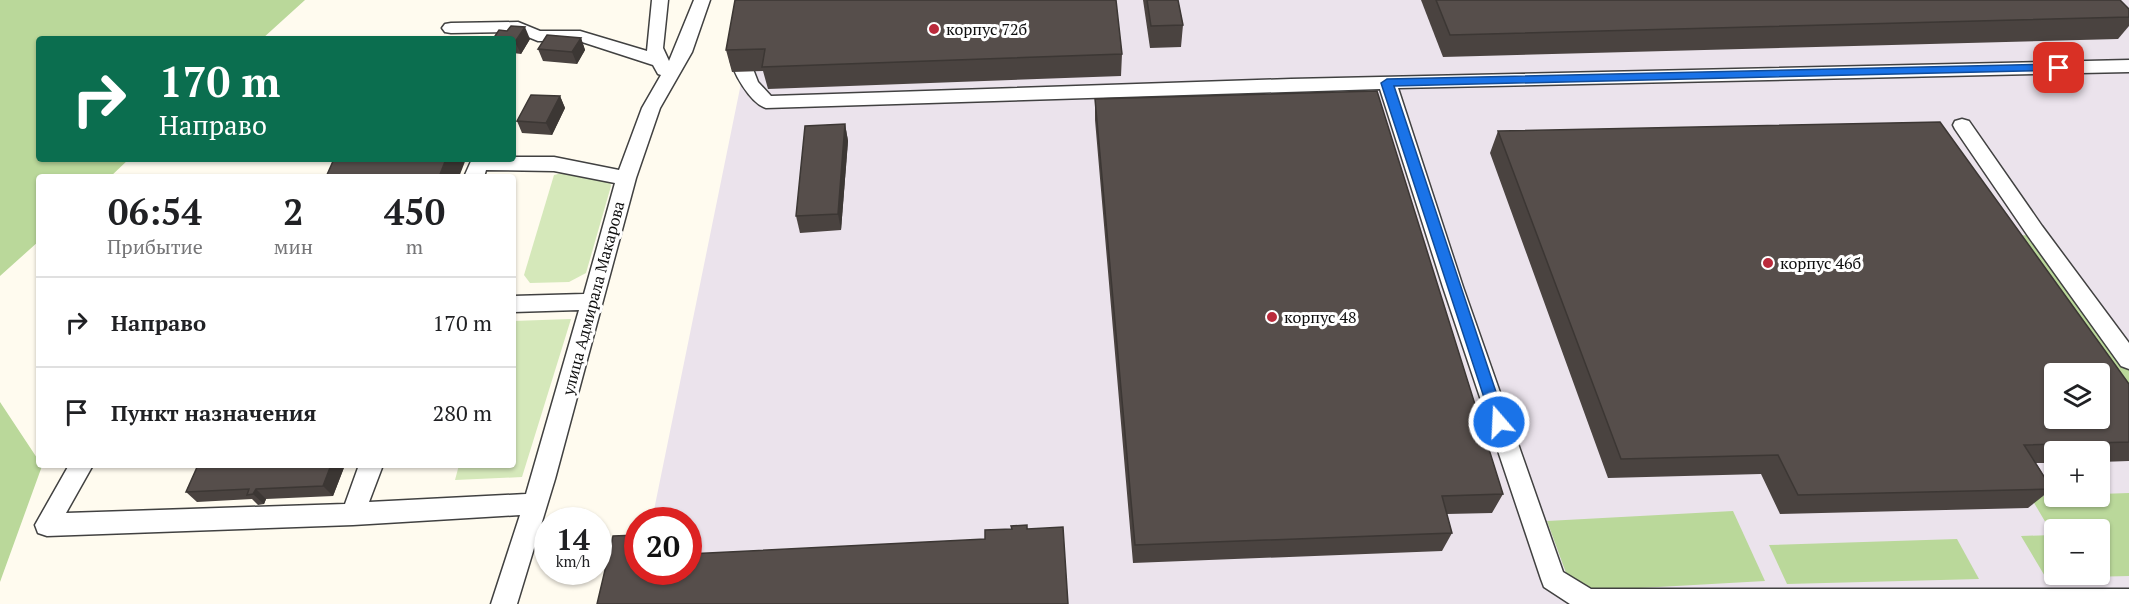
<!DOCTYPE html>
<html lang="ru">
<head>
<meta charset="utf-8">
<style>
	:root { --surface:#fff; --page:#f2f2f2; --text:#202124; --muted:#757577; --line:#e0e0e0 }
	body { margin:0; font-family:"PT Serif",serif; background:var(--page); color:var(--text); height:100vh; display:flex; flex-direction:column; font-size:22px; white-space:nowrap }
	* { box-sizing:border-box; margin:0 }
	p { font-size:20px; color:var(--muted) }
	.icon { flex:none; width:33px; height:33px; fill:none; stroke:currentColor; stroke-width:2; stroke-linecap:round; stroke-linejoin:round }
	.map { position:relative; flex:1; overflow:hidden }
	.side { position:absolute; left:36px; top:174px; width:480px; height:294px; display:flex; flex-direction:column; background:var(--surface); border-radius:6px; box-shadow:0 2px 4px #0004 }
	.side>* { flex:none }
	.top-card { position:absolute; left:36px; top:36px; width:480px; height:126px; border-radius:6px; box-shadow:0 2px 4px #0004; background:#0b6e4f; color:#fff; overflow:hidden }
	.buttons { position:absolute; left:2044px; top:363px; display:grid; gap:12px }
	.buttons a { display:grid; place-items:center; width:66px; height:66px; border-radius:6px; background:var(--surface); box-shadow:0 2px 4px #0004; font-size:30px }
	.speed { position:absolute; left:534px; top:507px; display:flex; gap:12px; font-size:30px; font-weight:700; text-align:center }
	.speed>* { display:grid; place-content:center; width:78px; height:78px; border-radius:50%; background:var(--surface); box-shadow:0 2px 4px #0004; line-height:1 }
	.speed small { font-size:15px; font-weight:400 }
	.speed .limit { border:9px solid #d22; background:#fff; color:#111 }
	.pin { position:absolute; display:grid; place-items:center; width:51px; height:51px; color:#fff; margin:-26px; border-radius:12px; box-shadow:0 3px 9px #0006 }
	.me { position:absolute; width:66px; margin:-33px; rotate:341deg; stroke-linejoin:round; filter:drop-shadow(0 0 4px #0008) }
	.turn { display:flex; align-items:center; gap:21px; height:126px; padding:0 24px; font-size:27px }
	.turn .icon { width:78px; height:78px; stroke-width:2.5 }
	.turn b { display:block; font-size:42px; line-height:51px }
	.eta { display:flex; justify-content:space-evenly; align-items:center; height:102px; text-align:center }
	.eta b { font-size:36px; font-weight:600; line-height:42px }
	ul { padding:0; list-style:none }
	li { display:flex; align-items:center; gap:18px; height:90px; padding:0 24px; border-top:2px solid var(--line) }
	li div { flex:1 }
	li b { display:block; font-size:22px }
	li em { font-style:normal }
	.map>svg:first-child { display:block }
</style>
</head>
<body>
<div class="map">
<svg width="2129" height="604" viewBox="0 0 2129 604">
	<rect width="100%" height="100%" fill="#fffbef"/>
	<path fill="#ebe3ec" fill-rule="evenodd" d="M758,0H2129V604H609L624,546L637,530L638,572H688V520H645L654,510ZM2055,374H2100V418H2055ZM2055,452H2100V496H2055ZM2055,530H2100V574H2055Z"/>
	<g fill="#d5e8ba">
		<path d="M570,171L610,182L611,186L586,273L569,282L530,283L524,275L554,175Z"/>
		<path d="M571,319L522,477L455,480L459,465H513V321Z"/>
	</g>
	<g fill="#bad89a" fill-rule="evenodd">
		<path d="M0,0H305L262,39H39V159H129L110,177H39V241L0,276Z"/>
		<path d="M2033,235L2129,365V416L2001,236Z"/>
		<path d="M0,402L39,461V465L42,466L0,582Z"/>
		<path d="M2129,493V576L2046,578L2021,536L2053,535L2030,496H2100V494ZM2055,530H2100V574H2055Z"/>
		<path d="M1733,511L1765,581L1587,591L1569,581L1547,521Z"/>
		<path d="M1957,539L1979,579L1787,584L1769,545Z"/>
	</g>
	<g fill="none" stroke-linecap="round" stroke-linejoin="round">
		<g stroke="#414141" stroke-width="3">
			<g id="minor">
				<path d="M652,0H668L663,48L669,61L694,0H710L692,52L660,108L636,178L555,479L517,604H491L520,515L353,525L47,536L38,533L35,525L69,465H93L66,513L345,504L359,465H383L369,502L526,494L579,310L513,312V296L584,294L615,183L554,171L486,170L484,177H464L472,159H513V157H554L619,170L642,108L661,75L658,74L653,65L579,41H538L516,32L451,33L445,32L442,28L445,24L451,23L518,22L540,31H580L647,51Z"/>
				<path d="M743,0H759L748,56L758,82L771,96L1291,79L2129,60V72L1398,88L1463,287L1563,572L1591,589H2129V604H1570L1544,587L1541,579L1443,287L1380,89L766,108C751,104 731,71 730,55C730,41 739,15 743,0Z"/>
				<path d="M1962,119L1969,121L2042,226L2129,343V369L2121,366L2028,236L1955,129L1953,125L1955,121Z"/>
			</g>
		</g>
		<use href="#minor" fill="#fff" fill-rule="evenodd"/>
	</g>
	<g fill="#4a4340">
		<path d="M735,0L1122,54L1121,76L768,89L763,71L732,72L726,50Z"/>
		<path d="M1143,0H1178L1183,25L1181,47L1150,48Z"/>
		<path d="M1421,0H2120L2129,9V26L2118,39L1443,57Z"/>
		<path d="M581,38L585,50L577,64L543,61L538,49Z"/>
		<path d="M513,39H530L521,54L513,53Z"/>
		<path d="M560,96L565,108L552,135L522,133L517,121Z"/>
		<path d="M1095,99L1503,494L1492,513L1447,514L1452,533L1442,551L1133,563L1095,120Z"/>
		<path d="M845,124L848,141L841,230L800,233L796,216Z"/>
		<path d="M1498,131L2129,384V461L2100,462V452H2055V463H2036L2052,489L2028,508L1780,514L1761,474L1608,478L1490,153Z"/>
		<path d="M198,465H345L333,496L266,499L264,504L258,505L252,499L197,502L186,492Z"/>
	</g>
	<g fill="#3c3734">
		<path d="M525,27L530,39L521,54L515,42Z"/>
		<path d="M581,38L585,50L577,64L572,52Z"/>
		<path d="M560,96L565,108L552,135L546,123Z"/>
		<path d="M845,124L848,141L841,230L838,214Z"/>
		<path d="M446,159H466L459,177H439Z"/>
		<path d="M331,465H345L333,496L323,486Z"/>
		<path d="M256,489L266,499L264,504L253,494Z"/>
	</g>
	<g fill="#564e4b" stroke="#3c3734" stroke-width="1.5" fill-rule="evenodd">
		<path d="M735,0H1116L1122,54L762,67L765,49L726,50Z"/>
		<path d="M1147,0H1178L1183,25L1151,26Z"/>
		<path d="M1436,0H2120L2129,9V17L1450,35Z"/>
		<path d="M511,26L525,27L515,42H513V39H493L499,30L507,31Z"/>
		<path d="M547,35L581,38L572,52L538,49Z"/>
		<path d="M1377,91L1503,494L1442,496L1452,533L1135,545L1095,99Z"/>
		<path d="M531,95L560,96L546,123L517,121Z"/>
		<path d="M1940,122L2129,384V442L2024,445L2052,489L1798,495L1778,455L1621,459L1498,131ZM2055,374H2100V418H2055Z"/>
		<path d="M845,124L838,214L796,216L805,126Z"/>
		<path d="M334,159H446L439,177H326Z"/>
		<path d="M198,465H331L323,486L256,489L253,494L247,495L249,489L186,492Z"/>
		<path d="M1027,525V529L1063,527L1068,604H597L613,536L638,535V546L635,557H638V572H688V554L985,539V530L1012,529L1011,526Z"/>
	</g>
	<path fill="#1a73e8" stroke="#114b97" stroke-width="1.5" d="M2059,64L2065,68L2063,70L1394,86L1506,422L1504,426L1499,428L1494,426L1492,422L1381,83L1387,79Z"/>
	<g fill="#ba2a3b" stroke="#fff" stroke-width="2">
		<circle cx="934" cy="29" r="6"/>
		<circle cx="1768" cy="263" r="6"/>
		<circle cx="1272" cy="317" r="6"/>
	</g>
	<g text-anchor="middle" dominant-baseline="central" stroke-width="6" stroke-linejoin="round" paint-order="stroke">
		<g font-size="16" fill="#0e0e0e" stroke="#fff" text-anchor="start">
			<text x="946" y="29">корпус 72б</text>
			<text x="1780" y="263">корпус 46б</text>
			<text x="1284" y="317">корпус 48</text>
		</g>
		<g font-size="16" fill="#0e0e0e" stroke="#fff">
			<text transform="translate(593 298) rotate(-75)">улица Адмирала Макарова</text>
		</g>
	</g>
</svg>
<div class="buttons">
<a><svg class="icon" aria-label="layers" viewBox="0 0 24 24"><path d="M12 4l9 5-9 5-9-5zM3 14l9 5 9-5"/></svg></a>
<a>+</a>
<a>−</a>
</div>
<div class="speed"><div>14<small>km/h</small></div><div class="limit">20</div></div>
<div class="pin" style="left:2059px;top:68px;background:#d93025"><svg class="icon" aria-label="arrive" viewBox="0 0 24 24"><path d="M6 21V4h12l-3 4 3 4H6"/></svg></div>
<svg class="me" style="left:1499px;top:422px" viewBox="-20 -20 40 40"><circle r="17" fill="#1a73e8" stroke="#fff" stroke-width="3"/><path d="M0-11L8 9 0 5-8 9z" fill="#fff"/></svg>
<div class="top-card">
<div class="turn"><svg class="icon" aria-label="right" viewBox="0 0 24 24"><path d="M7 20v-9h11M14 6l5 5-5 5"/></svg><div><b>170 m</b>Направо</div></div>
</div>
<section class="side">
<div class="eta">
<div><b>06:54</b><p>Прибытие</p></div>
<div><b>2</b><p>мин</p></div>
<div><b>450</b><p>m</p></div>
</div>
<ul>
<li><svg class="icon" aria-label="right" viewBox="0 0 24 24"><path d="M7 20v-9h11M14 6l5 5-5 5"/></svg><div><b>Направо</b></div><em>170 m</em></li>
<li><svg class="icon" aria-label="arrive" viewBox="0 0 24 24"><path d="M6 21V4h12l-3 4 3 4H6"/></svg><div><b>Пункт назначения</b></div><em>280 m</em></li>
</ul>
</section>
</div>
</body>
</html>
